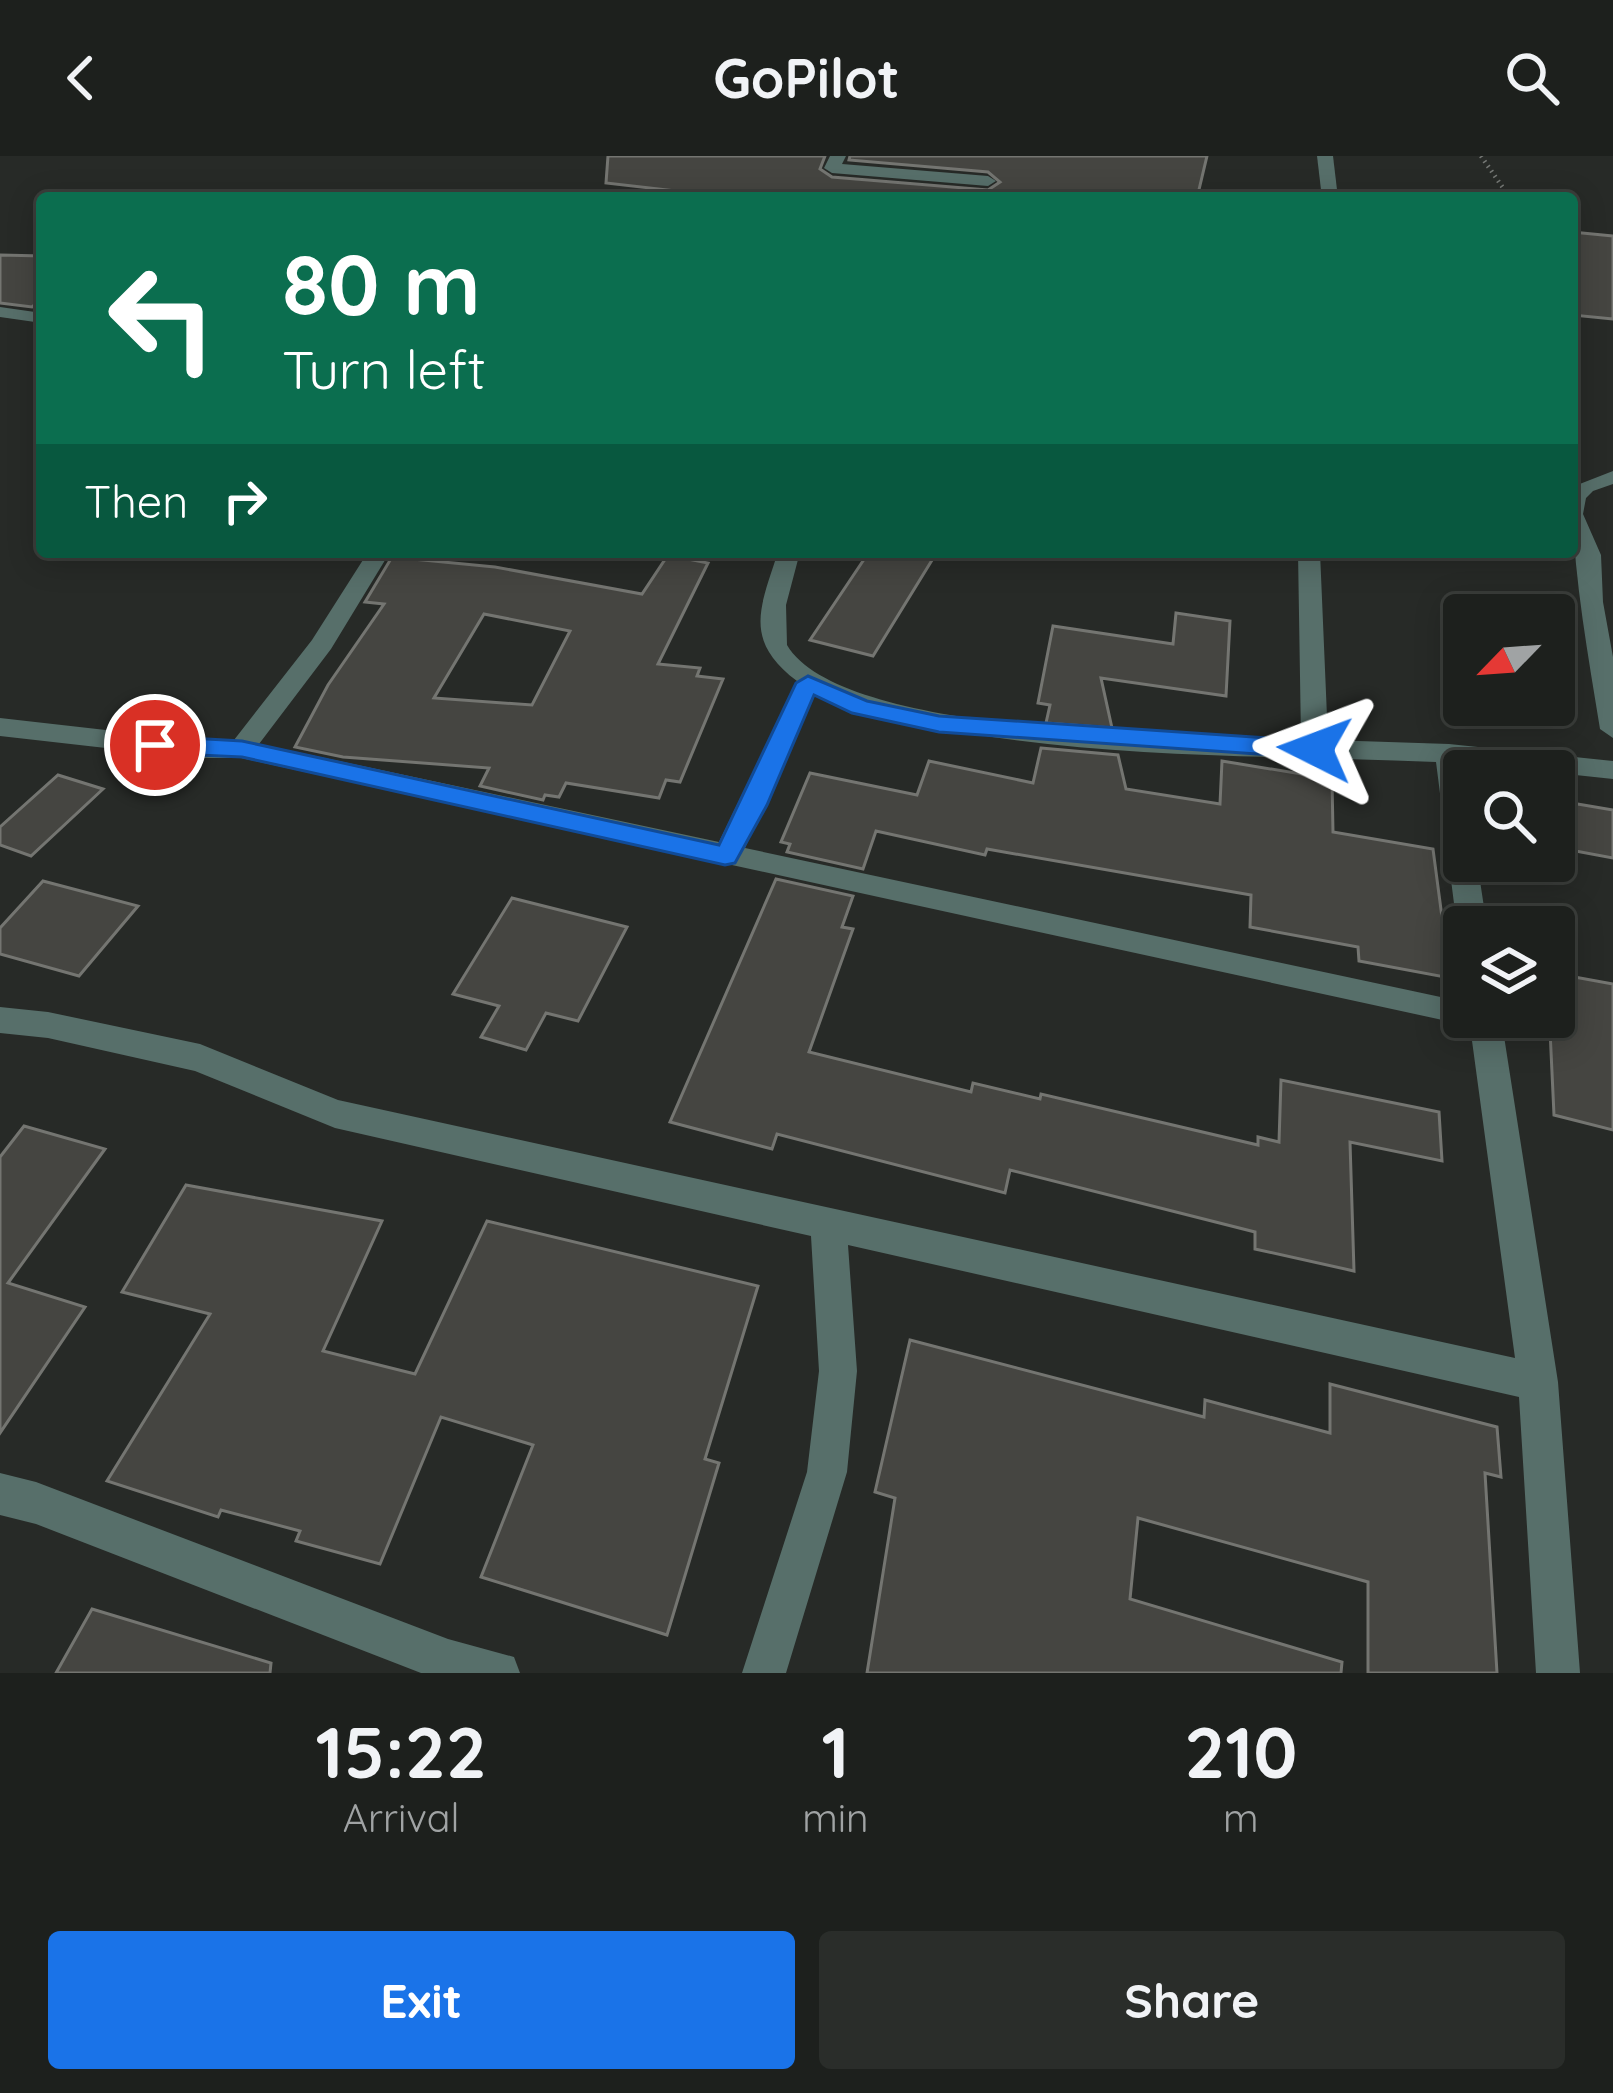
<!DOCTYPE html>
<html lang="en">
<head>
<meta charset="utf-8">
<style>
	:root { --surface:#1d201d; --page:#2a2d2a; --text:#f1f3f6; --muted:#a0a3a4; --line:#3b3e3b; --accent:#1a73e8 }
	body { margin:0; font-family:Quicksand,sans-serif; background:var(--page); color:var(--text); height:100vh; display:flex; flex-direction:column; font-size:45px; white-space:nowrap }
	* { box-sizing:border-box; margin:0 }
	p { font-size:39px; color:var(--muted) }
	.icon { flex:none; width:66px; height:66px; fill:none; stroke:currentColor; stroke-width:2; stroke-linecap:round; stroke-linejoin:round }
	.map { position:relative; height:1517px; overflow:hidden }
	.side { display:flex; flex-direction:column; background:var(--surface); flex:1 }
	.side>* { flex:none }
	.top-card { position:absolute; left:36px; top:36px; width:1542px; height:366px; border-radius:12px; box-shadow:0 6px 30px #0003,0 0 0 3px var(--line); background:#0b6e4f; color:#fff; overflow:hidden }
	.needle { width:78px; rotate:245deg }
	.tools { position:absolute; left:1443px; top:438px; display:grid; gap:24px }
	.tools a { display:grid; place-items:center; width:132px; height:132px; border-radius:12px; background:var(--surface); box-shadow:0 6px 30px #0003,0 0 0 3px var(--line); font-size:60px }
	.pin { position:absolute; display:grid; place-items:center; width:102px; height:102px; color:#fff; margin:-51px; border:6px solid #fff; border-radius:50%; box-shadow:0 3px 12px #0007 }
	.me { position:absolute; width:132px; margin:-66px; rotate:273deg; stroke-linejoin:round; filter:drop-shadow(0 0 9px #0008) }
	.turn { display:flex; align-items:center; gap:42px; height:252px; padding:0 48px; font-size:54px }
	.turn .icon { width:156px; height:156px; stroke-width:2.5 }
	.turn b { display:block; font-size:84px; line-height:102px }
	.then { display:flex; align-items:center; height:114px; padding:0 48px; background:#0003; gap:24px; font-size:45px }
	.eta { display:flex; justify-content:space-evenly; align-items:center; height:204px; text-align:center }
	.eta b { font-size:72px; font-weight:700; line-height:84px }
	.action { display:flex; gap:24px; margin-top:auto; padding:24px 48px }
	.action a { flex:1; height:138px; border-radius:12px; background:var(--accent); color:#fff; font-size:48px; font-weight:700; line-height:138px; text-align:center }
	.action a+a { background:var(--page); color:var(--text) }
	header { display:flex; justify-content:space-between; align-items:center; height:156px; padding:0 48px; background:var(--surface); font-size:54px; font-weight:700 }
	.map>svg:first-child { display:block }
</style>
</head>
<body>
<header><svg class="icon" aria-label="back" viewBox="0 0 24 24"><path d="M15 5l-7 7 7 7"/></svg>GoPilot<svg class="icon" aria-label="search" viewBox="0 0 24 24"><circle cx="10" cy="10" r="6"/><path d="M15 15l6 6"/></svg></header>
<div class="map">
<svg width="1613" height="1517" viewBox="0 0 1613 1517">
	<rect width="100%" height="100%" fill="#272a27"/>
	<g fill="#454541" stroke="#747571" stroke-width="3" fill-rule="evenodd">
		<path d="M608,0H825L820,13L832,21L988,34L1000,26L988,16L849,4L850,0H1207L1197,42L1082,38L1080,42H737L606,27Z"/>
		<path d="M1572,76L1613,80V163L1572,159Z"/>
		<path d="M0,99L42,100V143L32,151L0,147Z"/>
		<path d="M869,396H937L873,500L810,484Z"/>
		<path d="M668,399L708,407L658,508L700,512L697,520L723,523L680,626L666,624L659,642L566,627L559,641L545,639L543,644L480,630L489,612L343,601L295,591L328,529L384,448L365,446L392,401L495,411L642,438ZM484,458L570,475L532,549L434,542Z"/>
		<path d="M1176,457L1230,465L1226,540L1101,522L1112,572L1046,567L1050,549L1038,547L1053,470L1173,488Z"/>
		<path d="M1041,592L1118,599L1126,633L1220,648L1222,605L1332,623L1333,676L1433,693L1450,822L1359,805L1358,791L1250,771L1251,739L987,693L985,699L876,675L863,713L787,696L790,688L781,686L810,617L917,639L929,605L1033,627Z"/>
		<path d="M58,619L103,633L31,700L0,689V671Z"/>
		<path d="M1554,644L1613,654V702L1554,691Z"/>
		<path d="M776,723L853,740L842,771L853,773L809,896L971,936L973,927L1040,943L1041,938L1258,989V981L1279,986L1281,924L1439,956L1442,1005L1350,986L1354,1115L1255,1093V1076L1010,1014L1005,1037L777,978L772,993L670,966Z"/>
		<path d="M43,725L138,750L79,820L0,798V772Z"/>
		<path d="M512,742L627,771L578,865L546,857L526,894L481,881L499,850L453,838Z"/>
		<path d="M1558,818L1613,828V974L1554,959L1550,874L1566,878Z"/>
		<path d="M24,970L105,993L8,1127L85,1151L0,1277V1001Z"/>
		<path d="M186,1029L382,1065L323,1195L415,1218L487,1065L758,1130L705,1303L719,1307L667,1479L481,1421L533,1289L441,1261L380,1408L296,1385L300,1375L221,1354L218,1361L107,1325L210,1158L122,1136Z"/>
		<path d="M910,1184L1204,1261L1205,1244L1330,1277V1228L1497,1271L1501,1321L1485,1317L1497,1517H1368V1426L1138,1362L1130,1443L1342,1506L1341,1517H867L895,1342L875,1336Z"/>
		<path d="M92,1453L271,1507L270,1517H56Z"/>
	</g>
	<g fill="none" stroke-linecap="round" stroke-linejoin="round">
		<path stroke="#757875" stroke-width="4.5" stroke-dasharray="1.5 4.5" stroke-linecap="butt" d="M1481,0L1510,42"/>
		<g fill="#576f6a" fill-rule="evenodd">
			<path d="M830,0H846L842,8L988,20L996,25L988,30L832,17L824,12Z"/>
			<path d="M1317,0H1333L1338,42H1322Z"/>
			<path d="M0,151L42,157V167L0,161Z"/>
			<path d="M1613,315V328L1593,335L1586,342L1583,358L1601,399L1603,446L1613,501V582L1600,573C1587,492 1572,412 1572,331Z"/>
			<path d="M368,396H390L331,493L259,588L719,686L797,525C743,484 760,452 778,396H800L786,449L787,489C841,581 1199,580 1301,583L1298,396H1320L1328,584L1449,588L1613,605V623L1463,607L1464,705H1477L1487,771H1464V780L1457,771L1436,606C1228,597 1015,607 815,539L745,692L1464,846V861H1501L1558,1226L1580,1517H1536L1519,1241L848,1089L857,1215L847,1316L786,1517H742L807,1316L819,1215L811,1080L335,972L195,915L48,882L0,877V851L48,856L200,888L338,944L1515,1202L1470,870L241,602H194L0,580V562L194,584H234L312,484Z"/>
			<path d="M0,1317L36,1326L448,1483L514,1501L520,1517H421L36,1368L0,1359Z"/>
		</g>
	</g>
	<path fill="#1a73e8" stroke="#114b97" stroke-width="3" d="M808,520L867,545L939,560L1315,585L1327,593L1315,602L939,576L852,557L814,539L767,649L735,707L725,709L242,601L155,597L143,589L155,580L242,585L719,689L796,527Z"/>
</svg>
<div class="tools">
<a><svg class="needle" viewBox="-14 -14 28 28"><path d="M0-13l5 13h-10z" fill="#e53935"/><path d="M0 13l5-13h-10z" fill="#a0a3a4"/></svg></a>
<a><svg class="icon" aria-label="search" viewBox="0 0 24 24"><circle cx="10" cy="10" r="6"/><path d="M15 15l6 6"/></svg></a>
<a><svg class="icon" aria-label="layers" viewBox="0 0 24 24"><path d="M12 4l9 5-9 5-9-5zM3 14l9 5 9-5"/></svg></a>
</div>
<div class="pin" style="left:155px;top:589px;background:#d93025"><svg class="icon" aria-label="arrive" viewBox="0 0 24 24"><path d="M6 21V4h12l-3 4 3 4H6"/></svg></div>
<svg class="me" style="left:1315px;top:593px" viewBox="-20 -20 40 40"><path d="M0-17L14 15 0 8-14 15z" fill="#1a73e8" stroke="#fff" stroke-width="4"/></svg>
<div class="top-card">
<div class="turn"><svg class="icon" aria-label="left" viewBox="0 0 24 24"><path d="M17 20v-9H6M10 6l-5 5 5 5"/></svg><div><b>80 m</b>Turn left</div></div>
<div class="then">Then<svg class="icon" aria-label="right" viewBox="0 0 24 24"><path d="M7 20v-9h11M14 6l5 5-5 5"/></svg></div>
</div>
</div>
<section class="side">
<div class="eta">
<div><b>15:22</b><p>Arrival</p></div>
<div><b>1</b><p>min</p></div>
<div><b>210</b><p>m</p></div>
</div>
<div class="action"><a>Exit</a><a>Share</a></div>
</section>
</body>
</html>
